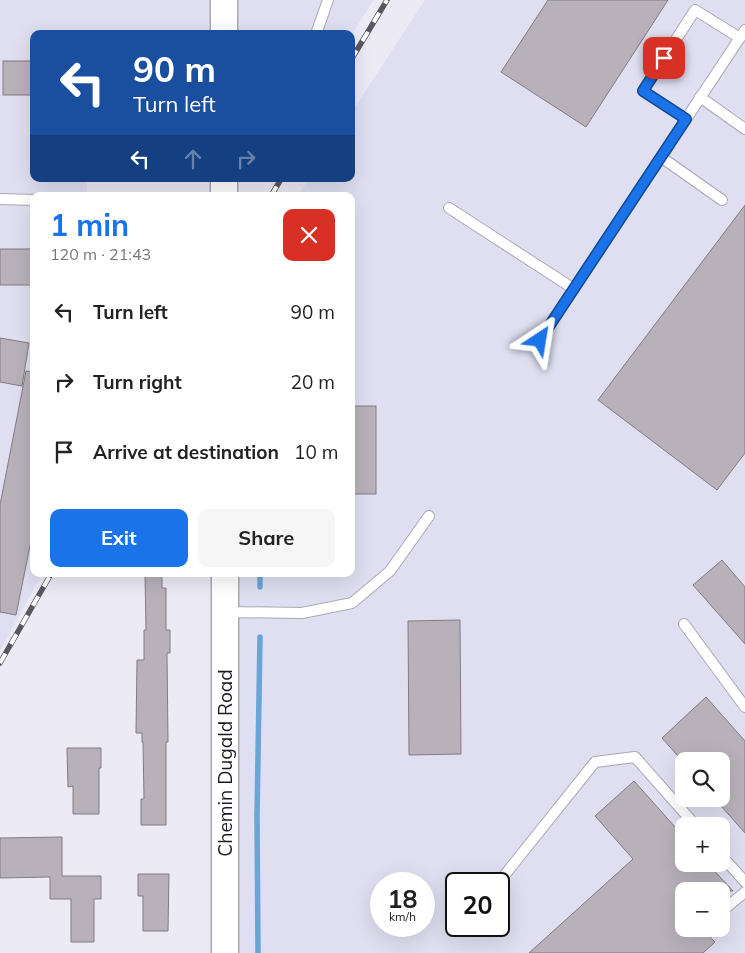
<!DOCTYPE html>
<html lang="en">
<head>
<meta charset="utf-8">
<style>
	:root { --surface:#fff; --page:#f6f6f6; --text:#222; --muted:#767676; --accent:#1a73e8 }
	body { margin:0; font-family:Mulish,sans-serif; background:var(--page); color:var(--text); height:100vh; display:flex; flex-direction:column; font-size:19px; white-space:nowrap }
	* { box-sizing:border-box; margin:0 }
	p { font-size:16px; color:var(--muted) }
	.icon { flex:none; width:28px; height:28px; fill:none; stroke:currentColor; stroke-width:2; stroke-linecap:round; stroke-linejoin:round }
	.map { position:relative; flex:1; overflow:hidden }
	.side { position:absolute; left:30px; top:192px; width:325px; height:385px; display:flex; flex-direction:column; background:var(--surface); border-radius:10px; box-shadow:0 5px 20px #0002 }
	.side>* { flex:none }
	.hud { position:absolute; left:30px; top:30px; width:325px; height:152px; border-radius:10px; box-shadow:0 5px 20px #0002; background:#1a4fa0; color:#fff; overflow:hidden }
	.controls { position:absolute; left:675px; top:752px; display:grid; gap:10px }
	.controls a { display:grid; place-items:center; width:55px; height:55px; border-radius:10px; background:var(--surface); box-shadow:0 5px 20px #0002; font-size:25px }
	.speed { position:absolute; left:370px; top:872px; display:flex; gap:10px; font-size:25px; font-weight:700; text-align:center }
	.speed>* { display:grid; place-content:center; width:65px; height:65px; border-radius:50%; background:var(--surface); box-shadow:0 5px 20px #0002; line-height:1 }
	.speed small { font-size:12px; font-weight:400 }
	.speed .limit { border:2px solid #111; border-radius:8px; background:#fff; color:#111 }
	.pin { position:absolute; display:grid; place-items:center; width:42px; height:42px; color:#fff; margin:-21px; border-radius:10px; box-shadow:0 2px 8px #0006 }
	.me { position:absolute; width:55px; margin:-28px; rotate:33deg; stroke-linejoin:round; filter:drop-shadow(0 0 4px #0008) }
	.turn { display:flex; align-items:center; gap:18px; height:105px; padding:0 20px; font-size:22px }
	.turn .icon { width:65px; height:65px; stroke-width:2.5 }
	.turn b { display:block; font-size:35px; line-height:42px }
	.lanes { display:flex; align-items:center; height:48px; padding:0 20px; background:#0003; justify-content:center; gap:25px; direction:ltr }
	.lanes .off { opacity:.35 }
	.round { display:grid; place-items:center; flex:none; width:52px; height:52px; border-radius:10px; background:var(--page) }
	.summary { display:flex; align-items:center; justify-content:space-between; height:85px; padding:0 20px }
	h1 { font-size:30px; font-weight:700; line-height:38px; color:var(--accent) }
	.primary-button { display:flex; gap:10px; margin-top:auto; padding:10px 20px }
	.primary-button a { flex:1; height:58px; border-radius:10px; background:var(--accent); color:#fff; font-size:20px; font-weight:700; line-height:58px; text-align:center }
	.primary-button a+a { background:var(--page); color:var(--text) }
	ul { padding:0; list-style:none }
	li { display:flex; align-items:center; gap:15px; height:70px; padding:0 20px }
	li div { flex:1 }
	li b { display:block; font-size:19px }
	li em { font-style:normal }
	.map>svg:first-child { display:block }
</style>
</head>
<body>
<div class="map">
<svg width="745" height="953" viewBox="0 0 745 953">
	<rect width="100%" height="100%" fill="#ebeaf5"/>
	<g fill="#e0dff1" fill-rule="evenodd">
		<path d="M0,0H374L351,35V34H34V179H87V196H34V574H42L0,651Z"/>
		<path d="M425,0H745V953H236V574H351V196H297L309,179H351V113ZM684,761H721V799H684ZM684,826H721V864H684ZM381,884H424V926H381ZM456,884H499V926H456ZM684,891H721V929H684Z"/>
	</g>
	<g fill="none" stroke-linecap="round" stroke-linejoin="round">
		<g stroke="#69a5d7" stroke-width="5.5">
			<path d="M260,574V587"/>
			<path d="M258,953L257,816L260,637"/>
		</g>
	</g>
	<g fill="#b8b1ba" stroke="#827b84">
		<path d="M548,0H668L586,127L501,72Z"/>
		<rect x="3" y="61" width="31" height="34"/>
		<path d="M745,205V453L717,490L598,400Z"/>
		<rect x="0" y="249" width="34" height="36"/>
		<path d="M0,338L29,343L22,386L0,382Z"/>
		<path d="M26,371L34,372V526L16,615L0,612V505Z"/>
		<rect x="351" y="406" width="25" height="88"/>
		<path d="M722,560L745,587V644L693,585Z"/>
		<path d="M145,574H162V588H166V630H170V653H167L168,742H166V825H141V799H144L143,742H142V733H136L137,660H144V630H146Z"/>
		<path d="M460,620L461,754L409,755L408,621Z"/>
		<path d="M706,697L745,741V833L721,806V761H684V763L662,738Z"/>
		<path d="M67,748H101V768H99V814H73V786L68,787Z"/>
		<path d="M634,781L684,837V864H708L733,891H684V929H702L715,942L703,953H529L633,859L595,816Z"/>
		<path d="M62,837V876H101V899H94V942H71V899H50V877L0,878V838Z"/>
		<path d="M138,874H169L168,931H143V896H138Z"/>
	</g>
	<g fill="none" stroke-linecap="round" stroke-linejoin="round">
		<g stroke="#aaa9b3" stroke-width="12">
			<g id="service">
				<path d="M316,34L328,0"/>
				<path d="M700,97L745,129"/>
				<path d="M686,119L643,91L695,10L740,38"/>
				<path d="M661,157L722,200"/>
				<path d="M0,199L34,200"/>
				<path d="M449,208L574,289"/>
				<path d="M540,340L745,30"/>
				<path d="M226,612L302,613L352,603L390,571L429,516"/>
				<path d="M684,624L745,707"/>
				<path d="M721,855L745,882"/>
				<path d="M503,877L595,762L635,757L696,826"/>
				<path d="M721,912L745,892"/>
			</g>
		</g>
		<g stroke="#aaa9b3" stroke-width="29">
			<g id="tertiary">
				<path d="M224,0V34"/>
				<path d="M224,179V196"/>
				<path d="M225,574V953"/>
			</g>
		</g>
		<use href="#service" stroke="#fff" stroke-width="10"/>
		<use href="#tertiary" stroke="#fff" stroke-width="26"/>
		<g stroke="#58585e" stroke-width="5.5">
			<g id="rail">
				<path d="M351,60L387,0"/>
				<path d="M271,196L281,179"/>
				<path d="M0,663L51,574"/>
			</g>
		</g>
		<use href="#rail" stroke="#fff" stroke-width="4" stroke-dasharray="11" stroke-linecap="butt"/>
	</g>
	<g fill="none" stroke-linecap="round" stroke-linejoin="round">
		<g stroke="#114b97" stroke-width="12">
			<path id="route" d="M540,340L686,119L643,91L664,58"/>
		</g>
		<use href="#route" stroke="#1a73e8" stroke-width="9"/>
	</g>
	<g text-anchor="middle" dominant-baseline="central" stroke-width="4" stroke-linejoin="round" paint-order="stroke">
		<g font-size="19" fill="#1a1a1e" stroke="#fff">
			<text transform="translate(225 763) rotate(-90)">Chemin Dugald Road</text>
		</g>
	</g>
</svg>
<div class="controls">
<a><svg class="icon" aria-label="search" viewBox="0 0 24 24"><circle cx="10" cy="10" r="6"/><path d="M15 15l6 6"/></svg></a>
<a>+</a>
<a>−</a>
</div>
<div class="speed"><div>18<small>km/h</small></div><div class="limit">20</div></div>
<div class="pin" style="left:664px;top:58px;background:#d93025"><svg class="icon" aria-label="arrive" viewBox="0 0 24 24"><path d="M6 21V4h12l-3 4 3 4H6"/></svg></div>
<svg class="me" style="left:540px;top:340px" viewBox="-20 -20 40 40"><path d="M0-17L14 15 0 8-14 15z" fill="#1a73e8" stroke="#fff" stroke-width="4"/></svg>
<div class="hud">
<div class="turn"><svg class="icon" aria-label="left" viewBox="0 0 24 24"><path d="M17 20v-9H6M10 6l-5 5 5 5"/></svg><div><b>90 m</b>Turn left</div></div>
<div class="lanes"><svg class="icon" aria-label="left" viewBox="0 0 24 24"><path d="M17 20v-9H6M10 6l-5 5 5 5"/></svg><svg class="icon off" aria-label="ahead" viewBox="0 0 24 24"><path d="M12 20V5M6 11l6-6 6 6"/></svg><svg class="icon off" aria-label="right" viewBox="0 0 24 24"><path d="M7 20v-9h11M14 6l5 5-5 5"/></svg></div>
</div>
<section class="side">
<div class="summary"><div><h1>1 min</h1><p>120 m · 21:43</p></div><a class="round" style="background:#d93025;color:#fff"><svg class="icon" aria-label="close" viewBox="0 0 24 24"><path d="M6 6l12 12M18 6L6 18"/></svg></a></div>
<ul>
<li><svg class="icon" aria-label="left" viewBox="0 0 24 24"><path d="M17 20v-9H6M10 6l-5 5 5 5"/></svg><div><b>Turn left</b></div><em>90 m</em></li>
<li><svg class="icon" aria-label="right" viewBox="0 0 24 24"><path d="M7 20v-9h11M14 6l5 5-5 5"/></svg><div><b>Turn right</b></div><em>20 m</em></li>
<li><svg class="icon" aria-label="arrive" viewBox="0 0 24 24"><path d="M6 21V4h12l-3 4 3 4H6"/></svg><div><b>Arrive at destination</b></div><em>10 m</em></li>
</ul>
<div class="primary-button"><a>Exit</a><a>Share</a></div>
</section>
</div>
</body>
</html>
